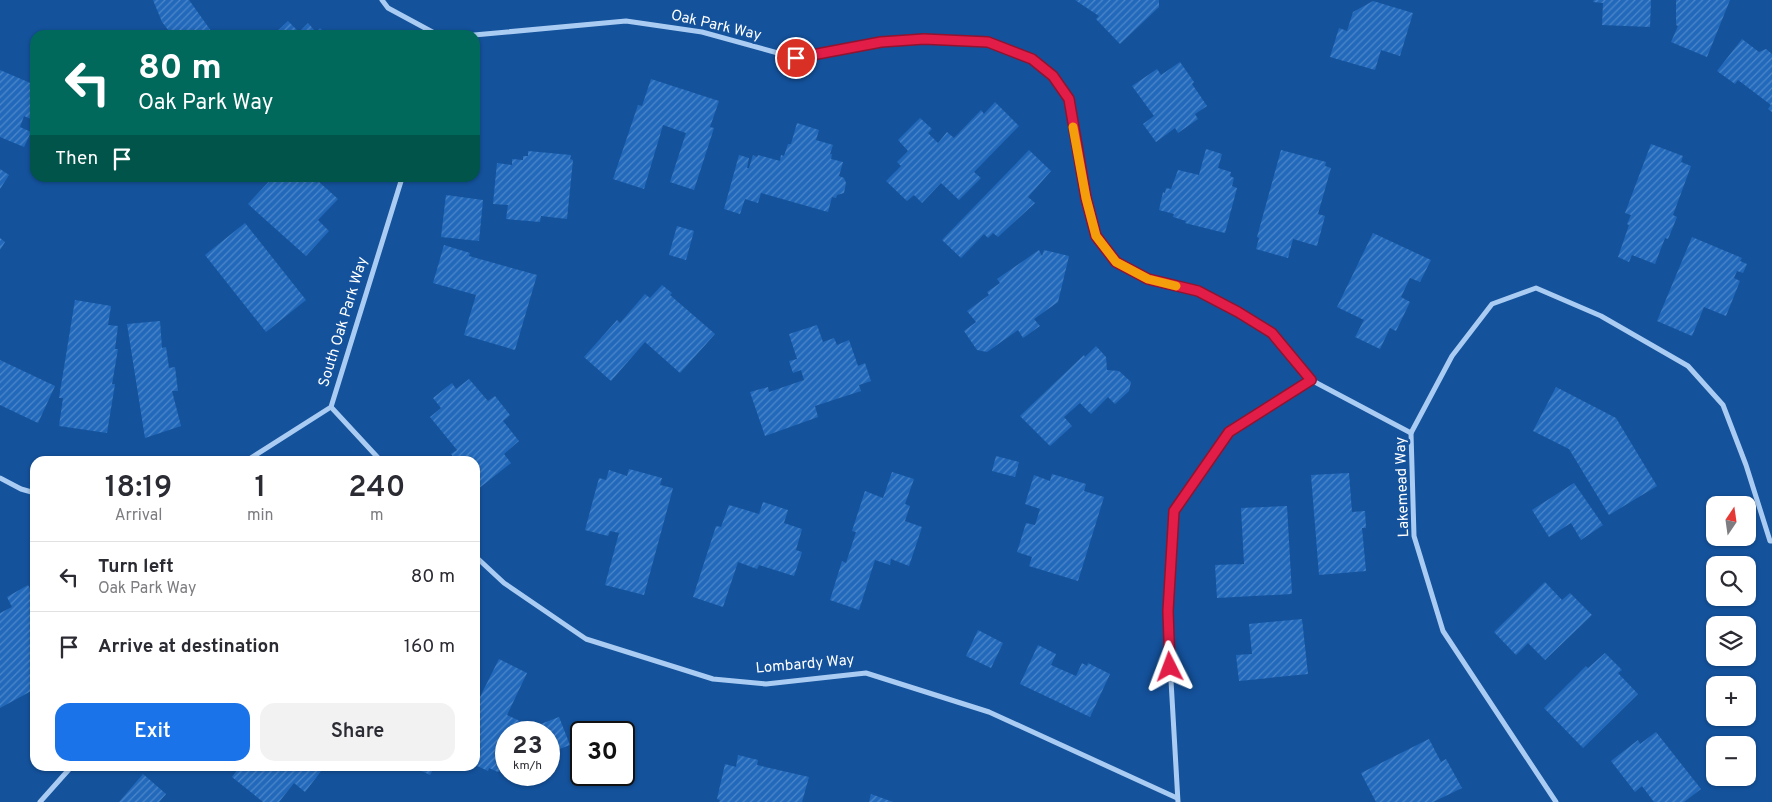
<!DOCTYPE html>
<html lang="en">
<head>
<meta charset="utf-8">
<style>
	:root { --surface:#fff; --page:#f2f2f3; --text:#2b2b33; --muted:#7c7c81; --line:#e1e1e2; --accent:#1a73e8 }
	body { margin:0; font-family:Overpass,sans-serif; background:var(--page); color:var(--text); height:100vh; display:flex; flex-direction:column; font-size:19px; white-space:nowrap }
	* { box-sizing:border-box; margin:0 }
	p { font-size:16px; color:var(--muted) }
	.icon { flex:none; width:28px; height:28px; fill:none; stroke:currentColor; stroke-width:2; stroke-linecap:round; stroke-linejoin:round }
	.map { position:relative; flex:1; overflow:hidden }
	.drawer { position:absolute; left:30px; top:456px; width:450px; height:315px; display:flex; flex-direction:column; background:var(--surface); border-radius:15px; box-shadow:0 1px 4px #0004 }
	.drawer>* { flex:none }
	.banner { position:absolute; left:30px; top:30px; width:450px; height:152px; border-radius:15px; box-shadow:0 1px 4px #0004; background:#00695c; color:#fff; overflow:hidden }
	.needle { width:32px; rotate:13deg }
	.buttons { position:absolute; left:1706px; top:496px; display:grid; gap:10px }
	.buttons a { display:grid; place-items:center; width:50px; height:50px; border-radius:10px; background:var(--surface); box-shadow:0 1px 4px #0004; font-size:25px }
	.speed { position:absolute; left:495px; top:721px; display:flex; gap:10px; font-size:25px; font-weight:700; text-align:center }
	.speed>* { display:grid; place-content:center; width:65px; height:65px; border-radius:50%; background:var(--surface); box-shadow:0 1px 4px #0004; line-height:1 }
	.speed small { font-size:12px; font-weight:400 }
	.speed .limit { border:2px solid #111; border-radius:8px; background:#fff; color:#111 }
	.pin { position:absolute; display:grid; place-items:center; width:42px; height:42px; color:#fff; margin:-21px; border:2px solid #fff; border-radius:50%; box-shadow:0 1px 5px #0007 }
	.me { position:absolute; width:55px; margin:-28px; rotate:357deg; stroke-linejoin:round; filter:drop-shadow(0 0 4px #0008) }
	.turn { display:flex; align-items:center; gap:18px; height:105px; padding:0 25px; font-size:22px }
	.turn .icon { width:65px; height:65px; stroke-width:2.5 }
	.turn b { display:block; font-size:35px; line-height:42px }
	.then { display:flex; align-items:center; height:48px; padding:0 25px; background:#0003; gap:10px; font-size:19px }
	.eta { display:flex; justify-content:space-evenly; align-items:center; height:85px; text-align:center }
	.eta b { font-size:30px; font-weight:600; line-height:35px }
	.cta { display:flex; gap:10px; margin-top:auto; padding:10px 25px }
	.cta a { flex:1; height:58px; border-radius:15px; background:var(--accent); color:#fff; font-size:20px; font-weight:600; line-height:58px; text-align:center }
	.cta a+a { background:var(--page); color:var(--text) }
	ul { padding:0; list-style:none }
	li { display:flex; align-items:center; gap:15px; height:70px; padding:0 25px; border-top:1px solid var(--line) }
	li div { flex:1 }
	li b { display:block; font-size:19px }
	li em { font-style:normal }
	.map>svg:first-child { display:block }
</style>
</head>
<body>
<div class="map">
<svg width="1772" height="802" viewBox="0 0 1772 802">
	<defs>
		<pattern id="building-hatch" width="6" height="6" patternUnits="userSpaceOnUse" patternTransform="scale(1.25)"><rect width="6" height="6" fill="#2269bb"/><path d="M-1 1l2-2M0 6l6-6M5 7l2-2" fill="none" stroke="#4e87c9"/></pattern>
	</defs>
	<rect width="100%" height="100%" fill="#14529c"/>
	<g fill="url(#building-hatch)">
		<path d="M153,0H189L214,35H172L162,22Z"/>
		<path d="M1075,0H1159V7L1120,44L1096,19L1099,16Z"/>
		<path d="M1594,0H1651L1650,27L1602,25L1603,3L1593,2Z"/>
		<path d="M1676,0H1730L1707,57L1671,42L1678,26L1676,25Z"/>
		<path d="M1373,1L1413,13L1400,56L1381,50L1375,70L1330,57L1339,28L1347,31L1353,12Z"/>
		<path d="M288,21L299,32L308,23L316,32L320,28L327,35H273Z"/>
		<path d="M1742,39L1759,52L1766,49L1772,54V112L1768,109L1771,105L1738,80L1735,84L1717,71Z"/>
		<path d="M1180,62L1194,82L1192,84L1207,106L1195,114L1198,119L1178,133L1175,128L1156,142L1143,124L1154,116L1132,86L1157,69L1161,75Z"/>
		<path d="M0,70L35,85V121L24,116L20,127L31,132L24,147L0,137Z"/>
		<path d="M651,79L719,101L710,127L714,128L694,190L670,182L686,133L663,125L644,189L613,179L638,105L642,106Z"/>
		<path d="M995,102L1019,126L974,172L981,178L959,200L941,183L922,203L914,195L907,201L886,181L901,166L897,162L908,151L898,140L920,118L932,129L928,133L938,143L947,132L954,138L981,110L984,114Z"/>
		<path d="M797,123L819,130L816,140L833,145L830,154H832L831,159L843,162L839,176L844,178L846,183L844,193L837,195L836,198L832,197L828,212L761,193L758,203L745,199L740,214L724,209L739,155L749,158L747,168H749L753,155L757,157L758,155L780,161L781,155L784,156L788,144H791Z"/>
		<path d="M1651,144L1683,156L1681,162L1691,166L1673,215L1677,217L1668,239L1665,238L1655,264L1632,255L1629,262L1618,257L1629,225L1627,224L1631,215L1625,213Z"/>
		<path d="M1206,149L1222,154L1218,168L1231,172L1230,176L1234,178L1232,186L1237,188L1225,233L1185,223L1186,221L1173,217L1174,214L1159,210L1163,192L1165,193L1166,188L1171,189L1178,170L1199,175Z"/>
		<path d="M1029,150L1051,171L1028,197L1035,203L998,237L993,233L988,238L984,234L961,258L942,240Z"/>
		<path d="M1281,150L1326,162L1325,166L1331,168L1318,214L1325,216L1317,246L1293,239L1288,258L1256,249L1259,238L1257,237Z"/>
		<path d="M528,151L571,155L570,159L573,160L567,219L541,216L540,222L506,219L508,205L493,204L497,163L512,165V159L523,160V156H528Z"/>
		<path d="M0,169L9,175L0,189Z"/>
		<path d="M272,178H310L317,183L318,181L338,199L318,220L329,231L306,256L248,204Z"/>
		<path d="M446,195L483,200L479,241L441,237Z"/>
		<path d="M245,223L306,300L266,332L205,255Z"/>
		<path d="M677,226L694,231L686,260L669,255Z"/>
		<path d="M1373,233L1431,260L1420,282L1410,278L1401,297L1410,302L1396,331L1390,328L1380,349L1355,337L1364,320L1337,307Z"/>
		<path d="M1692,237L1742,258L1740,261L1747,264L1743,273L1737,271L1734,278L1740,281L1726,316L1704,307L1692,336L1657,321Z"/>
		<path d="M0,238L5,242L0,250Z"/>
		<path d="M444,245L470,253L469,256L537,275L515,350L464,335L476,295L433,283Z"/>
		<path d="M1039,250L1042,256L1044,250L1069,256L1058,302L1034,319L1040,326L1023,338L1018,330L987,352L977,350L964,331L976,322L967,311L989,295L987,292L1000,283L997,279Z"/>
		<path d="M662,285L672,293L670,295L715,334L680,373L645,342L611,381L584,357L617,320L620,323L645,294L650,298Z"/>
		<path d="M75,300L111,306L108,325L118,326L115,349H118L112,384H115L107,433L59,426L63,398H59Z"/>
		<path d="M160,321L162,348L166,347L169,368L175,367L178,391H172L181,426L145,438L127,324Z"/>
		<path d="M817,325L823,342L834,338L837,345L849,340L858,366L865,363L871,381L859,385L861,391L815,406L818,417L765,436L750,392L768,387L769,392L804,380L801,370L793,373L789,361L797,359L789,334Z"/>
		<path d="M1096,346L1106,357L1107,370L1119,371L1131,382L1129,391L1115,404L1108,397L1091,414L1080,403L1064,417L1072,426L1050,446L1020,416L1084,355L1085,357Z"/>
		<path d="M0,360L55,386L38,423L0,405Z"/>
		<path d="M469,379L488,401L495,396L510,415L503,421L519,441L504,454L511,463L478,489L475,485V461H456L451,454L457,450L430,417L441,408L433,398L452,383L456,389Z"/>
		<path d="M1556,387L1616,418L1657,486L1609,515L1569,449L1533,431Z"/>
		<path d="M996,456L1019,462L1015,477L992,471Z"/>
		<path d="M629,469L662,478L660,485L673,488L644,595L605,585L619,533L610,531L608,536L585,530L599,478L606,480L609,470L627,476Z"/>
		<path d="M892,472L914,479L905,504L910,506L905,521L922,527L909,566L891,559L890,565L875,560L859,610L830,600L842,561L846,563L856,532L852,531L865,491L883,498Z"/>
		<path d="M1349,473L1352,512L1365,511L1366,528H1362L1366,571L1319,575L1311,475Z"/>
		<path d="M1052,474L1086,484L1084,491L1104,497L1078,581L1029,566L1032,557L1017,552L1026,523L1035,525L1040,509L1025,504L1034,475L1050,481Z"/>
		<path d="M1574,483L1603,525L1581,540L1571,523L1549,537L1532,510Z"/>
		<path d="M763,502L788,510L784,523L802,529L796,550L802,552L794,576L759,565L757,569L738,562L723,607L693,597L716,526L721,527L729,505L759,514Z"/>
		<path d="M1287,506L1292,594L1217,598L1215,565L1244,564L1241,508Z"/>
		<path d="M1545,582L1562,600L1570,593L1592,615L1545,660L1528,643L1516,655L1494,632Z"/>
		<path d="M28,585L35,598V689L0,708V613L12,607L7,597Z"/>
		<path d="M1302,619L1308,674L1239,681L1236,655L1252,654L1249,624Z"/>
		<path d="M978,630L1003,643L991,668L966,656Z"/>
		<path d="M1038,645L1056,654L1051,665L1076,676L1082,663L1087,666L1088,663L1110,674L1090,717L1020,684Z"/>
		<path d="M1605,653L1622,670L1618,673L1638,694L1583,748L1544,708L1586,666L1588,668Z"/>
		<path d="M499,659L527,673L507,715L533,727L559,717L570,745L549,753V732H506V769L498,772L489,768L488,771L475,765V707Z"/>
		<path d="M1656,732L1701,789L1684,802H1654L1642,786L1635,792L1611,761L1638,740L1640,744Z"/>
		<path d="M1429,739L1441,762L1446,759L1462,788L1433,802H1376L1361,773Z"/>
		<path d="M738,755L758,760L757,765L809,777L802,802H719L720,800L717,799L725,764L736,767Z"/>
		<path d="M240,766H325L305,792L294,783L279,802H263L232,777Z"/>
		<path d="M411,766H435L430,775Z"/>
		<path d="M143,774L166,794L159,802H119Z"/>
		<path d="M871,794L893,802H869Z"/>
	</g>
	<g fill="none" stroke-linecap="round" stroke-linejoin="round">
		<g stroke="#aaccf3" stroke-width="5">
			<path d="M382,0L388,8L438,35"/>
			<path d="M474,35L626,21L702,32L796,58L881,42L924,39L988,42L1032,59L1053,76L1069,99L1086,198L1095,236L1116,262L1148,279L1198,291L1238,312L1272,333L1311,380L1411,433"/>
			<path d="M331,407L381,461"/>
			<path d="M246,461L331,407L402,178"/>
			<path d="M0,478L21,489L35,493"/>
			<path d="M475,556L504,583L586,639L713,679L766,684L866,673L989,712L1177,798"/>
			<path d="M40,802L72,766"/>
			<path d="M1178,802L1167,611L1174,511L1229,433L1311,380"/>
			<path d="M1556,802L1443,631L1414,536L1411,433L1452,356L1492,304L1536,288L1601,316L1688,366L1723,405L1746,465L1770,541H1772"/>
		</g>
	</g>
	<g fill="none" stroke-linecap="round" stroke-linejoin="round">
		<g stroke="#92132f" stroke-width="12">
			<path id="route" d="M796,58L881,42L924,39L988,42L1032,59L1053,76L1069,99L1086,198L1096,236L1116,262L1148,279L1198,291L1238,312L1272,333L1311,380L1229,432L1174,511L1168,611L1170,667"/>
		</g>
		<use href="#route" stroke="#e11d48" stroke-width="9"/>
		<path stroke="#f59e0b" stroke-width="9" d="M1073,127L1086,198L1096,236L1116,262L1148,279L1176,286"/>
	</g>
	<g text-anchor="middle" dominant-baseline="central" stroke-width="5" stroke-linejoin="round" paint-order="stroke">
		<g font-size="15" fill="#fff" stroke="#14529c">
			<text transform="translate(716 26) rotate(13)">Oak Park Way</text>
			<text transform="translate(344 322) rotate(-73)">South Oak Park Way</text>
			<text transform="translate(1403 487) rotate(-92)">Lakemead Way</text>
			<text transform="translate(805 665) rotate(-5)">Lombardy Way</text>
		</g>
	</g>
</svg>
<div class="buttons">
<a><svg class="needle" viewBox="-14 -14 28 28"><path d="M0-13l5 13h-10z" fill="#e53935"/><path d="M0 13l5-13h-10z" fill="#7c7c81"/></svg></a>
<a><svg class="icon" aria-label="search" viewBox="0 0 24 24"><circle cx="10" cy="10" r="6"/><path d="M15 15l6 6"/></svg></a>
<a><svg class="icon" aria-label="layers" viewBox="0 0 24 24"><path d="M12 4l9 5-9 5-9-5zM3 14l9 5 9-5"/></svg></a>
<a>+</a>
<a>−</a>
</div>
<div class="speed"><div>23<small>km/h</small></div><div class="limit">30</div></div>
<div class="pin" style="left:796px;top:58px;background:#d93025"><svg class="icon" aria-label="arrive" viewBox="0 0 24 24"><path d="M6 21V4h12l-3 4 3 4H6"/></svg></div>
<svg class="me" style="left:1170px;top:667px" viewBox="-20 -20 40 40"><path d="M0-17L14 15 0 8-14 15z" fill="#e11d48" stroke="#fff" stroke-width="4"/></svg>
<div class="banner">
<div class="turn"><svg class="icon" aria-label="left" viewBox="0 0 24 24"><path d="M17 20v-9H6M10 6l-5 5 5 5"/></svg><div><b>80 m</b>Oak Park Way</div></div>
<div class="then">Then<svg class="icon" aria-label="arrive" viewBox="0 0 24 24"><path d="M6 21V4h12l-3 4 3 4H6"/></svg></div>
</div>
<section class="drawer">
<div class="eta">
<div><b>18:19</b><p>Arrival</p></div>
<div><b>1</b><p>min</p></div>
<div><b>240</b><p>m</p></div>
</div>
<ul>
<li><svg class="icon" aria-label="left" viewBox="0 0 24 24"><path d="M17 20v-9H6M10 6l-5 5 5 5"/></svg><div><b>Turn left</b><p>Oak Park Way</p></div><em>80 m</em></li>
<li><svg class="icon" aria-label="arrive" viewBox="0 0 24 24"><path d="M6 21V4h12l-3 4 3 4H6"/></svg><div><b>Arrive at destination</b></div><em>160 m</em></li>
</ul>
<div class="cta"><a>Exit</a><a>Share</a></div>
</section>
</div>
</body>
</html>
